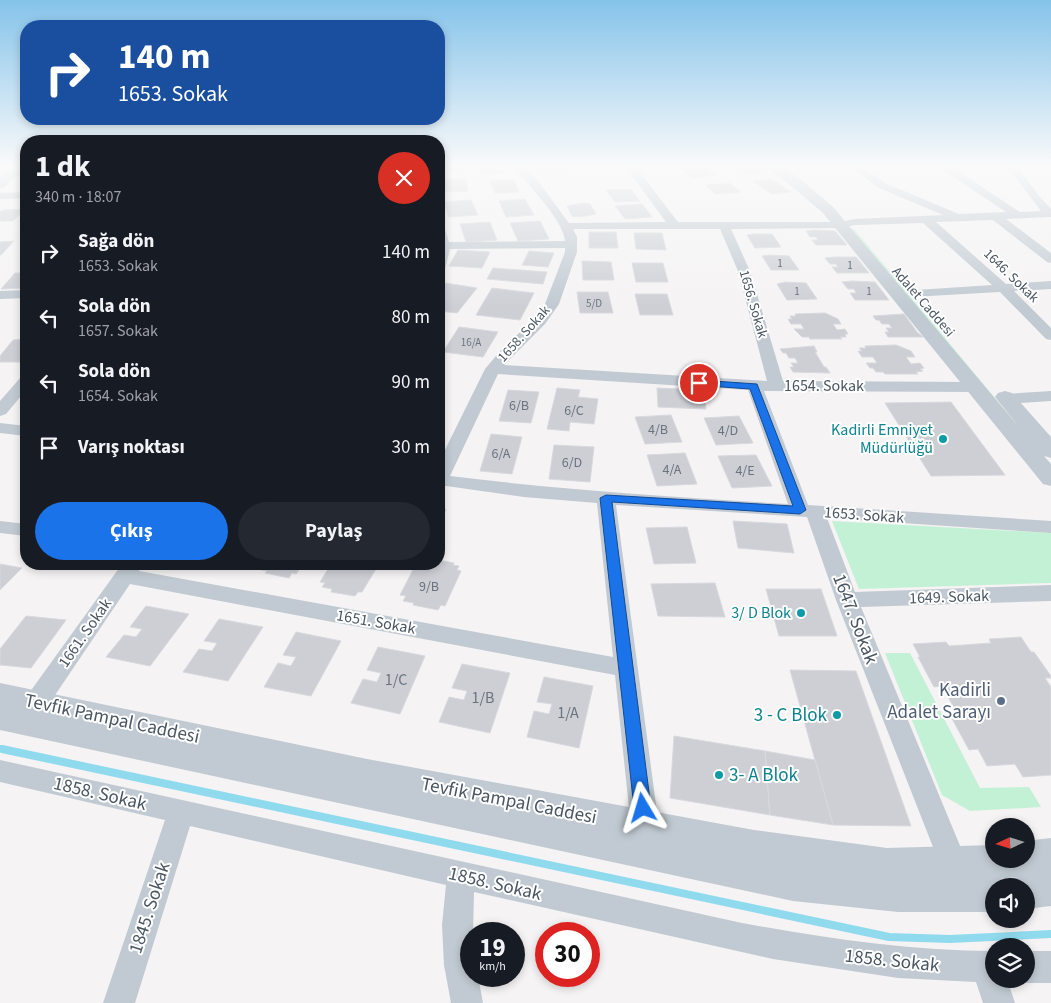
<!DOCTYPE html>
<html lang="tr">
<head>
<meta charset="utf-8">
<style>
	:root { --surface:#171b24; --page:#242831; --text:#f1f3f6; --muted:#9ea1a6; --accent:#1a73e8 }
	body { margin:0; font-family:"Source Sans 3",sans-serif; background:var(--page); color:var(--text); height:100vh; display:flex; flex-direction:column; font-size:19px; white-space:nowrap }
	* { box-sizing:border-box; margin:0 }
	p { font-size:16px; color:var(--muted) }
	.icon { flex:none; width:28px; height:28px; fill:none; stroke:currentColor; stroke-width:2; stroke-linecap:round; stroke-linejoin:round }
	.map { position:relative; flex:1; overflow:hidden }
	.panel { position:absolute; left:20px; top:135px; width:425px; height:435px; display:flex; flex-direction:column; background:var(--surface); border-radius:20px; box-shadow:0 2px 8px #0003 }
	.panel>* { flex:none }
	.banner { position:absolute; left:20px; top:20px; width:425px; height:105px; border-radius:20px; box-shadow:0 2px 8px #0003; background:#1a4fa0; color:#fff; overflow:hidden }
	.needle { width:32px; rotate:266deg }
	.buttons { position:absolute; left:985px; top:818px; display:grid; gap:10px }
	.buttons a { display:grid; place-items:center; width:50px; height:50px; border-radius:50%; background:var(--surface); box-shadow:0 2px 8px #0003; font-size:25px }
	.speed { position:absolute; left:460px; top:922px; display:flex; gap:10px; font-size:25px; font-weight:700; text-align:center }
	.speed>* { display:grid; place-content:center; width:65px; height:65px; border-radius:50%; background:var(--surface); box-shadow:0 2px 8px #0003; line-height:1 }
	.speed small { font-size:12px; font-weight:400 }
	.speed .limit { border:8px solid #d22; background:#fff; color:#111 }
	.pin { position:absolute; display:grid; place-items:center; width:42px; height:42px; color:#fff; margin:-21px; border:2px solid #fff; border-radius:50%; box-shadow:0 1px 5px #0007 }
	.me { position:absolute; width:55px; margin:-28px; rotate:353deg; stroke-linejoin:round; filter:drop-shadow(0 0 4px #0008) }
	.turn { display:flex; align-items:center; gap:18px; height:105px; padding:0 15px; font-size:22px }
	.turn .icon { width:65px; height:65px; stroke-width:2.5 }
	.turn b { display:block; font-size:35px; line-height:42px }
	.round { display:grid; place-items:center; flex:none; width:52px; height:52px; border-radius:26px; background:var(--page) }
	.head { display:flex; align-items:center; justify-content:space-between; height:85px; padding:0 15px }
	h1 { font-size:30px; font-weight:700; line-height:38px }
	.button { display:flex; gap:10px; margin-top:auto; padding:10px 15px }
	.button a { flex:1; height:58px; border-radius:30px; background:var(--accent); color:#fff; font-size:20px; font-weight:700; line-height:58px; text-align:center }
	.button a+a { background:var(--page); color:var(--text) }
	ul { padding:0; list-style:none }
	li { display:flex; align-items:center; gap:15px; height:65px; padding:0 15px }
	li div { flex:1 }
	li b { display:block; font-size:19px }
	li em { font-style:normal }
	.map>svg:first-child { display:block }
</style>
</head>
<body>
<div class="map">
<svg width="1051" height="1003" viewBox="0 0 1051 1003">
	<rect width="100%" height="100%" fill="#f5f3f3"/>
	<g fill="#c3f1d5">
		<path d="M852,229H854L1051,465V468Z"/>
		<path d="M832,521L1051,533V583L859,589Z"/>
		<path d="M885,653H910L980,788L1029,787L1041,807L970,811L942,795Z"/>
	</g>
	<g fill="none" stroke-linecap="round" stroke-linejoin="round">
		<path stroke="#90daee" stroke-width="6" d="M0,748L8,750"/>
		<path stroke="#90daee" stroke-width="8" d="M2,749L889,937L950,939L1051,934"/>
	</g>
	<g fill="#cdcfd5" stroke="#d7d9de">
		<path d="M439,166H462L464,170L441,172Z"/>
		<path d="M477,166H502L505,172L481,174Z"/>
		<path d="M538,166H563L566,169L542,171Z"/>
		<path d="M754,166L763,172L747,174L734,167Z"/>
		<path d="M705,167L716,175L692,178L682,169Z"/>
		<path d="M442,179H466L468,191L443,192Z"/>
		<path d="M772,179L791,192L772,194L753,181Z"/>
		<path d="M514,180L519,192L495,193L490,181Z"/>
		<path d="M729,183L741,192L716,194L705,185Z"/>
		<path d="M631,189L640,201L615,202L606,190Z"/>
		<path d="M525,199L534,215L506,217L499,201Z"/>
		<path d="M471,200L478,215L449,217L443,202Z"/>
		<path d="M584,203L590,204L596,214L580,217L572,216L567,206Z"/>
		<path d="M642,204L652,217L625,219L615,206Z"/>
		<path d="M25,209L13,221H0V212L3,210Z"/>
		<path d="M540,221L549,239L518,241L510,223Z"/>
		<path d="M490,222L497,240L466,242L460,224Z"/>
		<path d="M815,230L835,231L847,245H816L812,240H818L816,237H810L806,231Z"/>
		<path d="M589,232H616L618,248H589Z"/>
		<path d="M634,233H662L666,250L636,249Z"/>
		<path d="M754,234H772L781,247L755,248L747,235Z"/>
		<path d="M14,241L1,255H0V242Z"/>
		<path d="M458,250L490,252L482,268L449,266Z"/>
		<path d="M529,251L554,253L548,267L522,265Z"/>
		<path d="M770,255L789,256L799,270H771L762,256Z"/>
		<path d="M834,257H856L869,273H837L832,267H838L836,264H830L825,258Z"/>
		<path d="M582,261L611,262L614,280H583Z"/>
		<path d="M632,263H663L668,282H636Z"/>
		<path d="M493,268L547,272L543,284L487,279Z"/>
		<path d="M15,273H26V288L1,289Z"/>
		<path d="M852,281L875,282L889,300H855L850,293H856L854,289H848L842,282Z"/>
		<path d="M439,282L477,288L457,313L439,311Z"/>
		<path d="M785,282L806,283L817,299L787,300L777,284Z"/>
		<path d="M492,288L534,293L520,320L476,315Z"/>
		<path d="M577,292H608L613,313H580Z"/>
		<path d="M635,294H667L673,315H640Z"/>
		<path d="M825,313L838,319L841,324H833L837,330L845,329L848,334H845L846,337H840L842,339H810L809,337H802L794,329H804L801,324H791L788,319H792L790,316H796L795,314Z"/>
		<path d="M904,314L917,332L923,337H888L885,332H889L886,328H892L889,324H882L879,320H876L873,316Z"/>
		<path d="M459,327L498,332L483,357L443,352Z"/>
		<path d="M26,339V358L23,362H0V356L13,340Z"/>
		<path d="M896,345L911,351L915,357H906L911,364L920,363L924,368L920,369L923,371L916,372L918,374H885L883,372H876L873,368H870L866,363H877L873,357H862L858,351H862L859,348H866L865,346Z"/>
		<path d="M814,346L817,352H815L824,367H826L830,373L793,372L790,367H794L791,363H798L795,358H789L786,353H783L780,349Z"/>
		<path d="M557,388L580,390L578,397L598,399L594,424L570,422L569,431L547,429Z"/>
		<path d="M657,388L703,390L706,409L658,407Z"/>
		<path d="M508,390L539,392L531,423L499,421Z"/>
		<path d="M951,402L1005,475L931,476L885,403Z"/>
		<path d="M671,415L682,442L645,444L635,417Z"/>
		<path d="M739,416L753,443L716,445L704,418Z"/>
		<path d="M491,434L522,437L512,474L480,471Z"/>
		<path d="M554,445L594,447L590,482L549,479Z"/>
		<path d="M685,453L697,484L657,486L647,455Z"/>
		<path d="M756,455L772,486L732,488L718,456Z"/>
		<path d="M439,503V505H444L442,509H446L439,524Z"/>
		<path d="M733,521L787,524L794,553L738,548Z"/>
		<path d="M687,527L696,563L654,564L646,528Z"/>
		<path d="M439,560L454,563L453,565L459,566L457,570L461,571L445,606L441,605L438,610L413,605L414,603L403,601L406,596L400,595L416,564H439Z"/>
		<path d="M0,564L22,568L0,590Z"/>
		<path d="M255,564H303L296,574L292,573L289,578L265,573L267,571L257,569L260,565Z"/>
		<path d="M331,564H379L362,592H358L355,596L331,592L332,589L322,587L325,583L320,582Z"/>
		<path d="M715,583L725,617L658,616L651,584Z"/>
		<path d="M766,589H821L837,636H779Z"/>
		<path d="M146,606L189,614L150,666L106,657L124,635L136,637L142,629L130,627Z"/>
		<path d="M26,616L66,620L31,668L0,665V649Z"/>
		<path d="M219,619L263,627L228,681L183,672L199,649L212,651L217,643L204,641Z"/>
		<path d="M296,632L341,641L311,696L264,687L278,663L291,666L296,657L283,655Z"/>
		<path d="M1021,637L1031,652H1034L1051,676V678H1045L1051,687V775L1023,777L1015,764L987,766L978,749L969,750L950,715H958L942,686L934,687L918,657H920L913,644L946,642L949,646L991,643L989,639Z"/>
		<path d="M378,647L425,656L400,714L351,703L363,679L377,682L381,673L367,670Z"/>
		<path d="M462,664L510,673L490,733L439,722L449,697L464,700L467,691L452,688Z"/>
		<path d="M790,670L856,671L911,826L833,825Z"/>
		<path d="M544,677L593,686L579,748L527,737L534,711L549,714L552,704L537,702Z"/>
		<path d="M674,736L765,751L770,815L670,798Z"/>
		<path d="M765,751L815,760L833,825L770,815Z"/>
	</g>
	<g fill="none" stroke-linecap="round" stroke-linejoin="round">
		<g fill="#c1cad2" fill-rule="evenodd">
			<path d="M513,166H524L538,181L569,223L666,222L625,166H635L678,222H840L855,219L943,215L879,188L848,166H860L887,184L959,214L1006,212L937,166H950L1020,212L1041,211L1007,166H1017L1039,196L1051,209V217L1006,219L1051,253V263L1047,262L993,220L936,222L1006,284L1051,281V289L1014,291L1051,328V340L1046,339L1000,292L911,297L909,294L916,290L992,285L923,223L855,225L840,228L731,229L750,271L783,381L975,382L981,384L983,387L981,390L975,392L764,391L808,505L1051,521V533L827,518L855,592L1051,585V601L861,607L968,865L964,875L954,879L944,875L836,600L807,517L616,505L659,827L655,836L645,840L635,836L631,827L615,675L130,584L45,710L36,713L27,710L24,703L27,696L122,564H143L139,571L613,657L597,503L524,497L439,485V462L485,369L501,350L535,318L545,304L565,252V248L450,249L445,269L439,273V226L445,229L449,242L565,241C564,221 526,182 513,166ZM573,229H720L738,271L767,381L504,365L545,324L559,304L577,252V237ZM498,374L748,390L788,504C675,497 562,490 450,476Z"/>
			<path d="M13,170H26V176L9,175V171Z"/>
			<path d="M26,192V198L0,199V193Z"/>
			<path d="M26,290V298L0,299V291Z"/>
			<path d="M26,375V390L6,414L0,416V401L21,377Z"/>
			<path d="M1051,391V401L1006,404L1000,402L998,399L1000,396L1006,394Z"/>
			<path d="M0,423L26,426V436L0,433Z"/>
			<path d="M0,521L26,524V536L0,533Z"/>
			<path d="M0,760L742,923C826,938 909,951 994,951V979H1007L1015,1003H983L976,982L898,978L773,959L474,892L473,934H471V976H478L483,1003H451L444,965L442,925L446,885L190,826L135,1003H103L165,820L0,782Z"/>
			<path d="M1026,951H1051V983H1026L1017,979H1026Z"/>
		</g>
		<g fill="#c1cad2" fill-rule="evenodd">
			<path d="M12,166H26L5,187L0,188V177Z"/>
			<path d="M764,166H780L799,178L833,207L1020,428L995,397L998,393L1005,391L1012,393L1051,437V458L1044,456L1051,464V486L1043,484L823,213L789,184Z"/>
			<path d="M0,683L367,759L754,830L887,848L994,845V859H1026V841L1051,838V906L1026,909V886H1010L1013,878L1017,877L1000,879L1007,881L1009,886H994V912H898L793,901L0,730Z"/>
		</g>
	</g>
	<linearGradient id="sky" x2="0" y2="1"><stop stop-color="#85c3ea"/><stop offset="0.54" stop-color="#fafafa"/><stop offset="1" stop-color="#fafafa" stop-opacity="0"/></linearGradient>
	<rect width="1051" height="307" fill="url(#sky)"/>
	<path fill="#1a73e8" stroke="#114b97" d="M699,380L757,384L806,510L800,514L612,502L651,808L648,813L643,815L637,813L634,808L600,498L606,495L793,506L750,389L695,385V381Z"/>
	<g fill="#0f9aa8" stroke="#fff" stroke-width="2">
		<circle cx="943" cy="439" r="5"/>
		<circle cx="801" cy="613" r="5"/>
		<circle cx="837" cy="715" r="5"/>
		<circle cx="719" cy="775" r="5"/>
	</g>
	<circle fill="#5c6f8a" stroke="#fff" stroke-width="2" cx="1001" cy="701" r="5"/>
	<g text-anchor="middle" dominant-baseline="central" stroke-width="4" stroke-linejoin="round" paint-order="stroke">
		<g font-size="11" fill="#6b747e">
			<text x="780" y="263">1</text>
			<text x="850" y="265">1</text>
			<text x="797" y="291">1</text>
			<text x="869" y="291">1</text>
			<text x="594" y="303">5/D</text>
			<text x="471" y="342">16/A</text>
		</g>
		<g font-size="14" fill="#4a5661" stroke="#fff">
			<text transform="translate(1011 276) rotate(44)">1646. Sokak</text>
			<text transform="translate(923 302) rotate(49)">Adalet Caddesi</text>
			<text transform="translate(753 304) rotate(74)">1656. Sokak</text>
			<text transform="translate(524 334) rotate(-48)">1658. Sokak</text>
		</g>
		<g font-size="14" fill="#6b747e">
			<text x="519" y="406">6/B</text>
			<text x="574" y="411">6/C</text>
			<text x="658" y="430">4/B</text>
			<text x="728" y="431">4/D</text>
			<text x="501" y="454">6/A</text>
			<text x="572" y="463">6/D</text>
			<text x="672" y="470">4/A</text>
			<text x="745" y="471">4/E</text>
			<text x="429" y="587">9/B</text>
		</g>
		<g font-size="16" fill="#4a5661" stroke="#fff">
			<text x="824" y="386">1654. Sokak</text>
			<text transform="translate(864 515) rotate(4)">1653. Sokak</text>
			<text transform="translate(949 597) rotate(-2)">1649. Sokak</text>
			<text transform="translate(376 622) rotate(10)">1651. Sokak</text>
			<text transform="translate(85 633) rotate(-55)">1661. Sokak</text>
		</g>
		<g font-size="16" fill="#0d838f" stroke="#fff" text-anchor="end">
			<text x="933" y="430">Kadirli Emniyet<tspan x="933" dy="18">Müdürlüğü</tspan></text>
			<text x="791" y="613">3/ D Blok</text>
		</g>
		<g font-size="16" fill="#6b747e">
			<text x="396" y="680">1/C</text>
			<text x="483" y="698">1/B</text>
			<text x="568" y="713">1/A</text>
		</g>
		<g font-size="19" fill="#4a5661" stroke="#fff">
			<text transform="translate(855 619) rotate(69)">1647. Sokak</text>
			<text transform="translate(112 719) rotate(12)">Tevfik Pampal Caddesi</text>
			<text transform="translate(100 794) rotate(13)">1858. Sokak</text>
			<text transform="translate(509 801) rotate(11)">Tevfik Pampal Caddesi</text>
			<text transform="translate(495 884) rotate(13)">1858. Sokak</text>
			<text transform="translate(150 908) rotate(-72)">1845. Sokak</text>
			<text transform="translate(892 961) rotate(6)">1858. Sokak</text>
		</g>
		<g font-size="19" fill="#4e5e75" stroke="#fff" text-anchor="end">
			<text x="991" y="690">Kadirli<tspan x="991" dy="22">Adalet Sarayı</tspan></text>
		</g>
		<g font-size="19" fill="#0d838f" stroke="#fff" text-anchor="end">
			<text x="827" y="715">3 - C Blok</text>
			<text x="729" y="775" text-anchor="start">3- A Blok</text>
		</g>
	</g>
</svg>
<div class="buttons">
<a><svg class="needle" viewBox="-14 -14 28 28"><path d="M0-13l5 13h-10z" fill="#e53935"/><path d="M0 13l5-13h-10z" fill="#9ea1a6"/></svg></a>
<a><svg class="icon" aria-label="sound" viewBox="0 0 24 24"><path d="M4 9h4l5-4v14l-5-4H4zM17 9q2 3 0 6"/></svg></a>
<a><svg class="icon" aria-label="layers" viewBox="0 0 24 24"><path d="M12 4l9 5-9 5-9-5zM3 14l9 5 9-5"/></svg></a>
</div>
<div class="speed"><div>19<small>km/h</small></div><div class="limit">30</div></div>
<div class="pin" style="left:699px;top:383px;background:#d93025"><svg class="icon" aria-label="arrive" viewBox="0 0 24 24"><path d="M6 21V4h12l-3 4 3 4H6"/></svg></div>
<svg class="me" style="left:643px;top:808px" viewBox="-20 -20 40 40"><path d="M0-17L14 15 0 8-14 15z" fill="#1a73e8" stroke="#fff" stroke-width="4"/></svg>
<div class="banner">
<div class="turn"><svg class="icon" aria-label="right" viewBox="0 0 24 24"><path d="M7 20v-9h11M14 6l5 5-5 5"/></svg><div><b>140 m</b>1653. Sokak</div></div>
</div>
<section class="panel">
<div class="head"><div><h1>1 dk</h1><p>340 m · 18:07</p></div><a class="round" style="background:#d93025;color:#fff"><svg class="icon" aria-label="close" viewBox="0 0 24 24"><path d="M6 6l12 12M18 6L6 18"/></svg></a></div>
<ul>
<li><svg class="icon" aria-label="right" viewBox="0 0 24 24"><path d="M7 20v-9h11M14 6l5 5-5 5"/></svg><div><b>Sağa dön</b><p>1653. Sokak</p></div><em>140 m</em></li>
<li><svg class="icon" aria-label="left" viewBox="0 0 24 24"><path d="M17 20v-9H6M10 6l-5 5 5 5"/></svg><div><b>Sola dön</b><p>1657. Sokak</p></div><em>80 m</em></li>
<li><svg class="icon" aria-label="left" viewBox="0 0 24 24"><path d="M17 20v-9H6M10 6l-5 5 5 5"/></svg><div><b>Sola dön</b><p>1654. Sokak</p></div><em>90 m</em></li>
<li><svg class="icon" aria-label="arrive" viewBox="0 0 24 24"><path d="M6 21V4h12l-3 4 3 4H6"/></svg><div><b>Varış noktası</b></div><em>30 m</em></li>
</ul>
<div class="button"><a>Çıkış</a><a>Paylaş</a></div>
</section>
</div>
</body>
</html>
